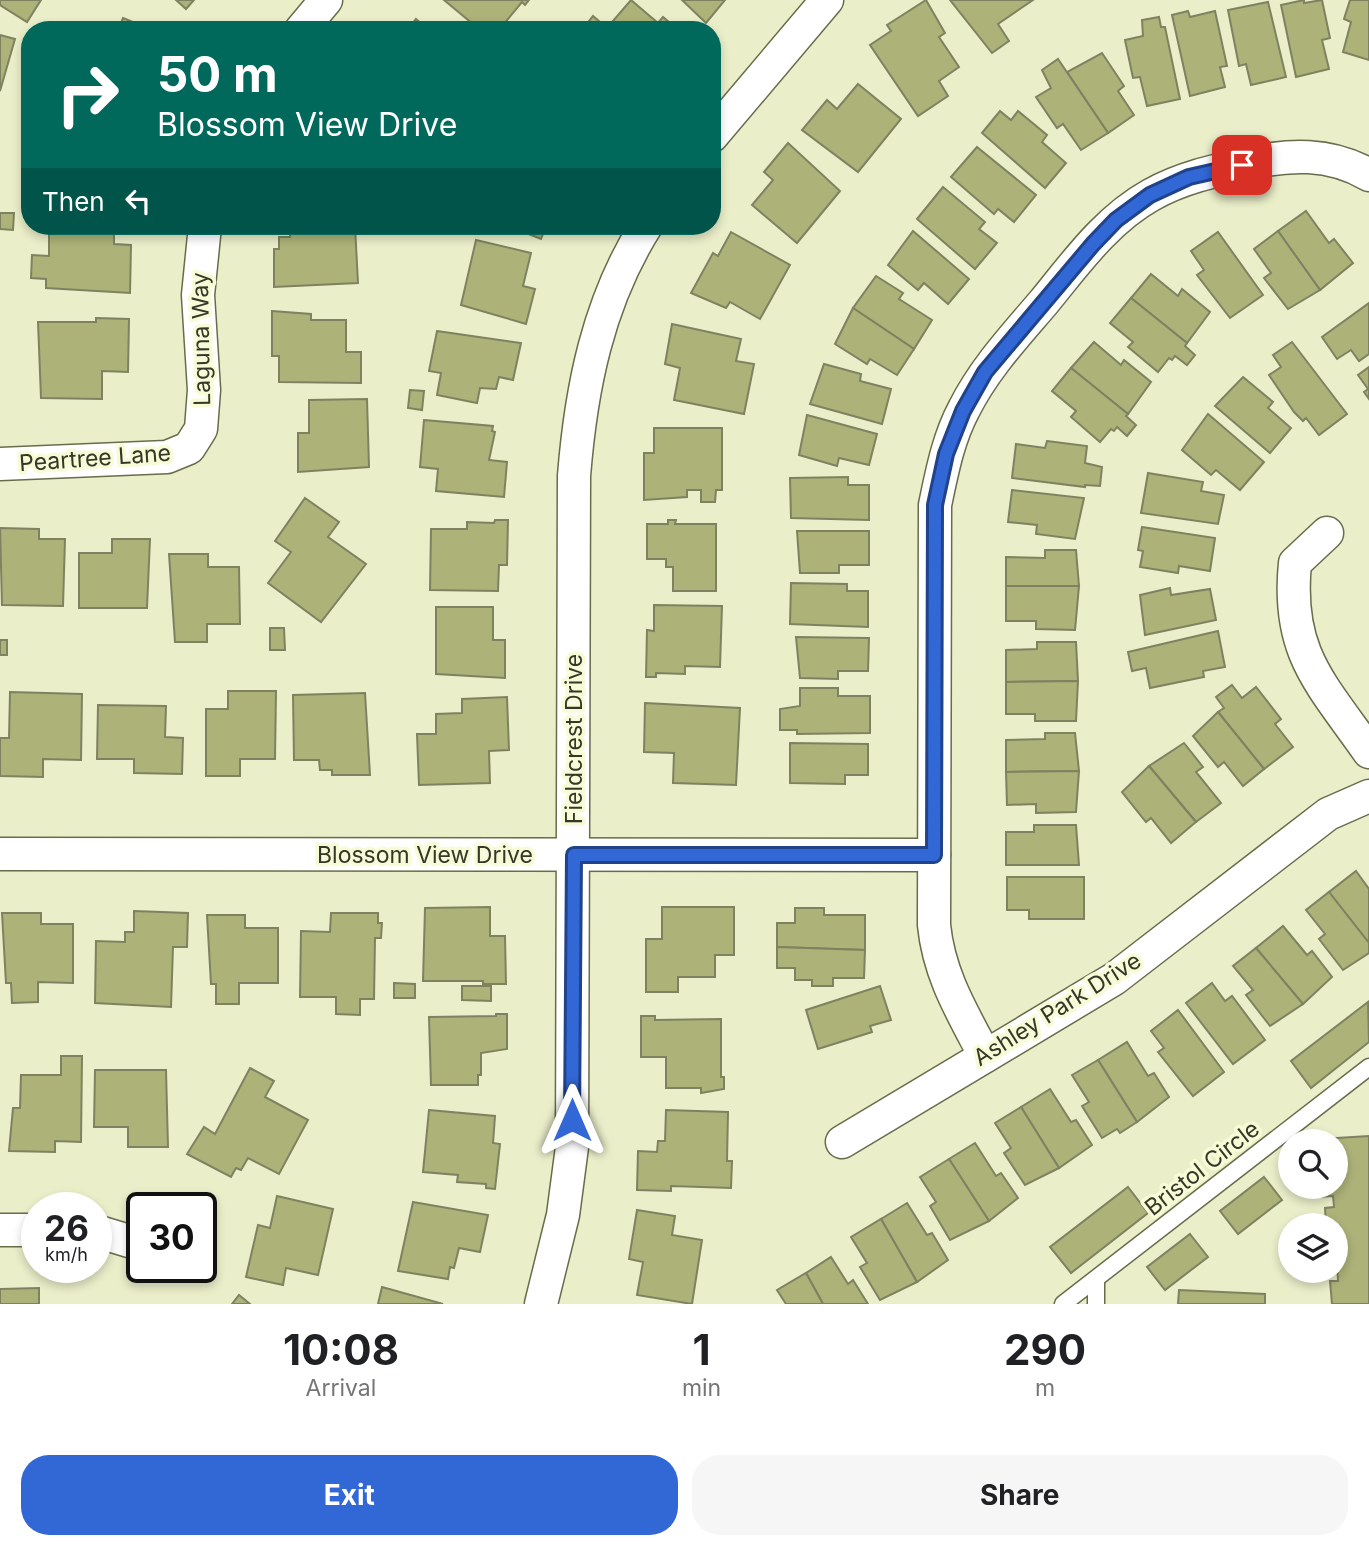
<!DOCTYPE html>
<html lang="en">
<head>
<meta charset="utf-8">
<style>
	:root { --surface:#fff; --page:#f6f6f6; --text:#202124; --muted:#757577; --accent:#3267d6 }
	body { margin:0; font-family:Inter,sans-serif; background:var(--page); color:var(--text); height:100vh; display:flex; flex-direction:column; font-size:26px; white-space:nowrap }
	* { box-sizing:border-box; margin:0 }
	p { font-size:23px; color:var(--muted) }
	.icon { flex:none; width:38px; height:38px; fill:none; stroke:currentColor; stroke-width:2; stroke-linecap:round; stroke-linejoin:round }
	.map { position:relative; height:1304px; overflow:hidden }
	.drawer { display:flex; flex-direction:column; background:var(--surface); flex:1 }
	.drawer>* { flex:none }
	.hud { position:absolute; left:21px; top:21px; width:700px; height:214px; border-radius:28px; box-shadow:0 4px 10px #0003; background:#00695c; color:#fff; overflow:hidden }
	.fabs { position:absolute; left:1278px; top:1129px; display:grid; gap:14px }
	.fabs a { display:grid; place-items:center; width:70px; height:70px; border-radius:50%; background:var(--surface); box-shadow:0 4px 10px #0003; font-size:35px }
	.speed { position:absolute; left:21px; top:1192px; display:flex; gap:14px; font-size:35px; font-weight:700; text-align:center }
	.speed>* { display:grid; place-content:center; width:91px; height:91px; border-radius:50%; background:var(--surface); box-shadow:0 4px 10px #0003; line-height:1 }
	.speed small { font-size:18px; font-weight:400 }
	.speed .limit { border:4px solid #111; border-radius:10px; background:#fff; color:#111 }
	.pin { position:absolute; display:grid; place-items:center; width:60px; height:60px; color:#fff; margin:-30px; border-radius:14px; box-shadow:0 4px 10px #0006 }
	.me { position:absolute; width:77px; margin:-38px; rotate:0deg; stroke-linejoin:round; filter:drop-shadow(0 0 5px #0008) }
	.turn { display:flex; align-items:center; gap:24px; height:147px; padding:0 21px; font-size:32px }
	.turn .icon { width:91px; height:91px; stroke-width:2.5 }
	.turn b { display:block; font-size:49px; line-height:60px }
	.then { display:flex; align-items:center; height:66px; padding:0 21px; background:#0003; gap:14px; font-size:26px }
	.eta { display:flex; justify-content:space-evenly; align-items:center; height:119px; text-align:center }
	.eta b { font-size:42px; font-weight:700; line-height:49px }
	.cta { display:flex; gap:14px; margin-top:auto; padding:14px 21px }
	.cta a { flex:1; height:80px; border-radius:28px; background:var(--accent); color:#fff; font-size:28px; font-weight:700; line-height:80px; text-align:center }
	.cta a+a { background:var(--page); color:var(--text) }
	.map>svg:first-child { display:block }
</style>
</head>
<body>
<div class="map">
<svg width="1369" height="1304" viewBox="0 0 1369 1304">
	<rect width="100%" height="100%" fill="#eaeec9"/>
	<g fill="#acb278" stroke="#7f8260" stroke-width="2">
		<path d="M0,0H41L27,22L0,5Z"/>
		<path d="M176,0H194L186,9Z"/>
		<path d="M444,0H529L525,5L522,2L499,30H480Z"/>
		<path d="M631,0L658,23L663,17L678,30H582L593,16L607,28Z"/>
		<path d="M682,0H725L706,23Z"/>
		<path d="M926,0L945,33L939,37L959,67L939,81L948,96L918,116L870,45L891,31L887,25Z"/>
		<path d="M950,0H1033L998,24L1009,41L992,53Z"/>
		<path d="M1304,0V3L1322,0L1330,38L1322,40L1329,69L1296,77L1281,5Z"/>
		<path d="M1350,0H1369V60L1343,52L1351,22L1344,19Z"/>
		<path d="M1268,2L1286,77L1251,85L1246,64L1239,66L1228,10Z"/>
		<path d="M1188,11L1190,17L1215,11L1227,66L1220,67L1225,87L1190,96L1172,15Z"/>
		<path d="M1159,17L1161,27H1165L1180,99L1147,106L1140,77L1133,78L1125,40L1143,36L1142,20Z"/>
		<path d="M123,18L152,30H118Z"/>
		<path d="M416,19L429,30H407Z"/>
		<path d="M0,35L15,39L0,91Z"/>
		<path d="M1102,53L1124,86L1118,91L1134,115L1108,133L1067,72Z"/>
		<path d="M1058,59L1108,133L1081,150L1063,124L1057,128L1036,97L1051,88L1042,70Z"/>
		<path d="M858,84L901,119L858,172L802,130L827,100L837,109Z"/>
		<path d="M1000,111L1011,120L1018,111L1047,135L1042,142L1066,163L1045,188L982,133Z"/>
		<path d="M788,143L840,191L797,243L752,205L773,180L764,172Z"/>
		<path d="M977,147L1036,195L1014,222L998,209L994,214L951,177Z"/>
		<path d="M943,187L985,222L979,229L997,243L975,269L917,219Z"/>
		<path d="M1306,211L1329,243L1334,239L1353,263L1320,290L1278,231Z"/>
		<path d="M0,213H14L13,230L0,229Z"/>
		<path d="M49,226H114V244L131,245L130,293L46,288V279L31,278L32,255L49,256Z"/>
		<path d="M290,226H355L358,283L274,287V249H279V237H290Z"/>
		<path d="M508,226H546L541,239Z"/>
		<path d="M913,231L969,279L948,304L924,283L918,290L888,265Z"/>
		<path d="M1278,231L1320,290L1288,309L1264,278L1271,273L1254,249Z"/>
		<path d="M731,232L790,265L760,319L730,302L726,308L691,293L713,253L718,256Z"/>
		<path d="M1218,232L1263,295L1230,318L1197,275L1204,270L1191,251Z"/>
		<path d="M476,240L531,253L523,286L535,289L526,324L461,305Z"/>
		<path d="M1151,274L1178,296L1182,289L1210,312L1187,343L1131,298Z"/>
		<path d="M876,276L903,293L899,299L932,320L914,349L853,308Z"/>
		<path d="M1131,298L1187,343L1185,346L1195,355L1187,365L1175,356L1172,360L1169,358L1158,372L1128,347L1133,342L1110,323Z"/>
		<path d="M1369,303V354L1359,361L1351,350L1337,359L1322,337Z"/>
		<path d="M853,308L914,349L897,375L870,359L867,364L835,344Z"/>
		<path d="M272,311L311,314V320H346V352H361V383L279,382V356H272Z"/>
		<path d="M96,318L129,319L128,372L102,371V399L41,398L38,322H96Z"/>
		<path d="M672,324L741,339L736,361L754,364L744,414L674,400L680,368L665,364Z"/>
		<path d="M437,331L521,343L513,380L499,377L496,389L480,388L477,403L437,395L441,373L429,371Z"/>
		<path d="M1094,342L1121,365L1124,360L1151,382L1128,414L1071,368Z"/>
		<path d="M1292,342L1347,414L1319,435L1306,418L1303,421L1294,412L1269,375L1281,367L1273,355Z"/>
		<path d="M824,364L861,374L860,381L891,389L882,424L810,404Z"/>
		<path d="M1369,367V399L1364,392L1368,389L1358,375Z"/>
		<path d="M1071,368L1128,414L1126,416L1136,425L1127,436L1117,427L1114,431L1111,429L1100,442L1071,417L1076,411L1052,391Z"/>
		<path d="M1243,377L1273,402L1268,408L1291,428L1270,453L1215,406Z"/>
		<path d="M410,390L424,391L422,410L408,408Z"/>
		<path d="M367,399L369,467L298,472V433H309V400Z"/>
		<path d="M1208,414L1264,462L1240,490L1216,470L1211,475L1182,450Z"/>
		<path d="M807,415L877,434L869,465L839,458L837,466L799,455Z"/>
		<path d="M424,420L493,426L492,431L495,432L489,460L507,462L504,497L436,491L438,469L420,467Z"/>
		<path d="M654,428H722V490H716L715,502H701V490H687V497L644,500V453H654Z"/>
		<path d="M1047,441L1087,446L1085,463L1102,467L1100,486L1085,485V487L1012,478L1016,444L1045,448Z"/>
		<path d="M1148,473L1203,482L1201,491L1224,495L1218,524L1141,513Z"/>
		<path d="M848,477V485H869V520L791,518L790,478Z"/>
		<path d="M1012,490L1084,498L1075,539L1036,534L1037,525L1008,522Z"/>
		<path d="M305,498L339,522L328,537L366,564L321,622L268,583L291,552L275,541Z"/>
		<path d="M495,520H508L507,565H499L498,591L430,590L431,529H467V522L494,523Z"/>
		<path d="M668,520H676L675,524H716V591H673V567H666V559H647V524H668Z"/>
		<path d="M1142,527L1215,538L1210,571L1179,566L1178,573L1140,567L1143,551L1138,550Z"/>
		<path d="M0,528L39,529V539H65L63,606L2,605Z"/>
		<path d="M797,531H869V565H839V573H800Z"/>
		<path d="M112,539H150L147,608H79V553H112Z"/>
		<path d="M1045,550H1076L1079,586H1006V557L1045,558Z"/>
		<path d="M169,554H208V567H239L240,624H207V642H175Z"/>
		<path d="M791,583L847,584V591H868V627L790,624Z"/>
		<path d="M1006,586H1079L1075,630L1036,629V621H1006Z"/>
		<path d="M1170,588L1171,595L1210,589L1216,620L1145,635L1140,595Z"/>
		<path d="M654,605L722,606L720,667L685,666V674L656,673V677H646L647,630L654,631Z"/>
		<path d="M436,607H493V640H505V678L436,674Z"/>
		<path d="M270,628H284L285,650H270Z"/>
		<path d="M1218,631L1225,667L1203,671L1204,677L1150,688L1146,668L1132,671L1128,652Z"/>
		<path d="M796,637L869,638L868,671H838V679L800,678Z"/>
		<rect x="0" y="640" width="7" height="15"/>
		<path d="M1037,642H1076L1078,681L1006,682V650L1037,649Z"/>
		<path d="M1078,681L1076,721H1035V714H1006V682Z"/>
		<path d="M1232,685L1242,698L1256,687L1281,719L1275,724L1293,747L1264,769L1218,712L1224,708L1216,697Z"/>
		<path d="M800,688H838V696H870V733L797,734V730H780V709L800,706Z"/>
		<path d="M228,691H276L275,759H240V776H206V709H228Z"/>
		<path d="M10,692L82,694L81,760L43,759V777L0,776V738H9Z"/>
		<path d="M365,693L370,775H332V770H320L319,760H294L293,695Z"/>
		<path d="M507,697L509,750L489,751L490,783L419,785L417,734H436V714L462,713V699Z"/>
		<path d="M645,703L740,708L736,785L673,783L674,753L644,752Z"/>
		<path d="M98,705L166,706L165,737L183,738L182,774L134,773V759H97Z"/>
		<path d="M1218,712L1264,769L1243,786L1224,762L1218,767L1193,736Z"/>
		<path d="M1045,733H1075L1079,771L1006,772V740L1045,739Z"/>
		<path d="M790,743L868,744V775H845V784L790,783Z"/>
		<path d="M1184,743L1203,767L1196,772L1221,803L1196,822L1149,766Z"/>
		<path d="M1149,766L1196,822L1171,843L1151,818L1146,822L1122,792Z"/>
		<path d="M1079,771L1076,812L1036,813V804L1007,805L1006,772Z"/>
		<path d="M1034,825H1076L1079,865H1006V832H1034Z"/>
		<path d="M1356,871L1369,889V943L1329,892Z"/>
		<path d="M1007,877H1084V919H1029V910H1007Z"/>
		<path d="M1329,892L1369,943V953L1343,970L1319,939L1325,934L1306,910Z"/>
		<path d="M490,907V936H505L506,984H483V981H423L425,908Z"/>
		<path d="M662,907H734V955H715V977H678V992H646V939H662Z"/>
		<path d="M795,908H824V915H865V950L777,947V923H795Z"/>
		<path d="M134,911L188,913L187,947H173L171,1007L95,1003L96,941L125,942V932H134Z"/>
		<path d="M2,913H41V924H73V983L38,982V1002L12,1003L11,983H6Z"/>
		<path d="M331,913H378V923H382L381,938H375L374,999H360V1015L336,1014V997H300L301,931L330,932Z"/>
		<path d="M207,915H245V928H278V983H239V1004H216V984H211Z"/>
		<path d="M1283,926L1307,955L1312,951L1332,977L1303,1004L1256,948Z"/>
		<path d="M777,947L865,950L864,978H833V986H812V980H795V968H777Z"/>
		<path d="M1256,948L1303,1004L1270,1026L1246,995L1253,990L1233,966Z"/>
		<path d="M394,983L415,984V998H394Z"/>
		<path d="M1212,983L1225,1001L1232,996L1265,1040L1233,1064L1186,1003Z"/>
		<path d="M462,986H491V1001L462,1000Z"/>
		<path d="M880,986L891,1020L870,1026L872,1032L818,1049L806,1010Z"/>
		<path d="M1368,1002L1369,1042L1311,1088L1291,1061Z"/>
		<path d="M1178,1010L1224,1072L1193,1096L1158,1052L1164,1048L1151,1031Z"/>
		<path d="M496,1014H507V1049L481,1053V1075H478V1085H431L429,1017L496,1016Z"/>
		<path d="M641,1016H655V1020L721,1019V1077H724V1089L701,1093V1088H666V1057H641Z"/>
		<path d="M1127,1042L1148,1076L1154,1073L1169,1097L1137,1122L1098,1060Z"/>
		<path d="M61,1056H82L81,1142L55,1141V1152L9,1151L13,1108H20L21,1075H61Z"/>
		<path d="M1098,1060L1137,1122L1120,1133L1117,1129L1102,1138L1082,1106L1089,1102L1072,1075Z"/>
		<path d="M250,1068L274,1081L265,1097L308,1120L279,1174L248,1158L241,1170L236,1168L231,1177L187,1154L204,1127L215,1134Z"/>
		<path d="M95,1070H166L168,1147H128V1127H94Z"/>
		<path d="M1050,1089L1071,1122L1076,1120L1092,1145L1059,1168L1021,1107Z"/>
		<path d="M1021,1107L1059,1168L1025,1185L1004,1153L1011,1148L995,1123Z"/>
		<path d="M429,1110L495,1116L493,1143L500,1144L495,1189L486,1188V1184L457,1182L458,1175L423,1172Z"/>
		<path d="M666,1110L728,1112L727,1161H732L731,1188L671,1186V1191L637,1190L638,1151L657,1152L658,1141H665Z"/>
		<path d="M1369,1136V1304H1332L1330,1281H1338L1335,1225H1326L1325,1208L1334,1207L1333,1196L1319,1197L1318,1186H1335V1141L1320,1139Z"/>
		<path d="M975,1143L996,1176L1001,1173L1018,1198L989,1221L949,1159Z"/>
		<path d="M949,1159L989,1221L950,1240L930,1206L936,1202L920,1177Z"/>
		<path d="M1264,1177L1282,1200L1238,1234L1220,1211Z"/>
		<path d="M1128,1187L1148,1213L1071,1273L1050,1247Z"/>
		<path d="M277,1196L333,1209L318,1275L286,1268L283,1285L246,1277L258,1225L270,1228Z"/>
		<path d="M413,1202L488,1215L480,1252L459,1248L454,1268L450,1267L448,1279L398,1271Z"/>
		<path d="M907,1203L927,1235L932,1233L948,1260L917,1282L881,1219Z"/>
		<path d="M637,1210L675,1216L672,1235L702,1240L692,1304L637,1295L643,1262L629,1259Z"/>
		<path d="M881,1219L917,1282L880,1300L860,1267L867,1263L851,1237Z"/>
		<path d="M1190,1234L1208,1257L1165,1290L1147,1267Z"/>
		<path d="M831,1257L848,1284L853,1280L868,1304H823L806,1273Z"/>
		<path d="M806,1273L823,1304H786L777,1290Z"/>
		<path d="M382,1287L443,1304H378Z"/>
		<path d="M39,1288V1304H0V1289Z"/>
		<path d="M1179,1290L1265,1294V1304H1178Z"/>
		<path d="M239,1295L250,1304H232Z"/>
	</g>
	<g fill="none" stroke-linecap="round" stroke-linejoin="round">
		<g stroke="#696c4b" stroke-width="19">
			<g id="service">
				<path d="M1063,1304L1369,1067"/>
				<path d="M1096,1304V1280"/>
			</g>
		</g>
		<g stroke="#696c4b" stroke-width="35">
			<g id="minor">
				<path d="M301,30L326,0"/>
				<path d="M712,136L827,0"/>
				<path d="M0,464L167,457L189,448L201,429L204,390L198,295L205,226"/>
				<path d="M1327,533L1295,563C1286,653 1321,683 1369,752"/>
				<path d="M0,854L934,855"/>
				<path d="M985,1056C962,1012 939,975 934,925L935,505C942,472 948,439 964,409C984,369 1014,337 1043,303C1075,264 1106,220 1151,195C1181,178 1213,171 1246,164C1288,154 1330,152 1369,175"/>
				<path d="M842,1142L1114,979L1328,814L1369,796"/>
				<path d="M0,1230H37"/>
				<path d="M96,1231L142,1245"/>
				<path d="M541,1304L563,1215L572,1147L574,476C581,388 598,302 646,226"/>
			</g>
		</g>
		<use href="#service" stroke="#fff" stroke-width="16"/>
		<use href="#minor" stroke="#fff" stroke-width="32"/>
	</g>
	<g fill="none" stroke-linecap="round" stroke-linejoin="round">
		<g stroke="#20438b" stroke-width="18">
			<path id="route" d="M572,1120L574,855H934L935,505L946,454L963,411L985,372L1093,244L1116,220L1150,195L1189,177L1242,165"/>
		</g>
		<use href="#route" stroke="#3267d6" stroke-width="12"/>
	</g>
	<g text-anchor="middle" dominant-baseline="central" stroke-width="7" stroke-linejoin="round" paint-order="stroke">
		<g font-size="23" fill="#363729" stroke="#f7fbd6">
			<text transform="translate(201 339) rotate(-91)">Laguna Way</text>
			<text transform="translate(95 458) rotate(-4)">Peartree Lane</text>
			<text transform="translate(574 739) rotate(-90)">Fieldcrest Drive</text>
			<text x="425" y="855">Blossom View Drive</text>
			<text transform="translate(1057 1009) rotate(-32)">Ashley Park Drive</text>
			<text transform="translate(1202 1168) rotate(-38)">Bristol Circle</text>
		</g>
	</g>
</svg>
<div class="fabs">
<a><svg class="icon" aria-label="search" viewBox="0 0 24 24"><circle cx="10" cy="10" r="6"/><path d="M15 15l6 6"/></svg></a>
<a><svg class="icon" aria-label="layers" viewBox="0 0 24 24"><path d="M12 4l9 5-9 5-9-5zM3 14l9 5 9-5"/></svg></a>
</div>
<div class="speed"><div>26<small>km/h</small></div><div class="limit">30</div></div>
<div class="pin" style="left:1242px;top:165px;background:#d93025"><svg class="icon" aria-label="arrive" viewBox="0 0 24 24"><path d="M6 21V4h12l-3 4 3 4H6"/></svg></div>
<svg class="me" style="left:572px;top:1120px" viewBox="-20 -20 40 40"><path d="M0-17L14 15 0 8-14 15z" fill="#3267d6" stroke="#fff" stroke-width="4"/></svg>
<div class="hud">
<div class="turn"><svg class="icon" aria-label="right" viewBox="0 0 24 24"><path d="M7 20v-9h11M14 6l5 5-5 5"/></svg><div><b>50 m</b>Blossom View Drive</div></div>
<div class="then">Then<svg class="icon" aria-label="left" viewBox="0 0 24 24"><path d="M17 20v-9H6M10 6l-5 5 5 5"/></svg></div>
</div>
</div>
<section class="drawer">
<div class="eta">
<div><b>10:08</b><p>Arrival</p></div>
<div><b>1</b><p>min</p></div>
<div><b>290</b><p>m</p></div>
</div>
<div class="cta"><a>Exit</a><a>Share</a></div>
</section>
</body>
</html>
